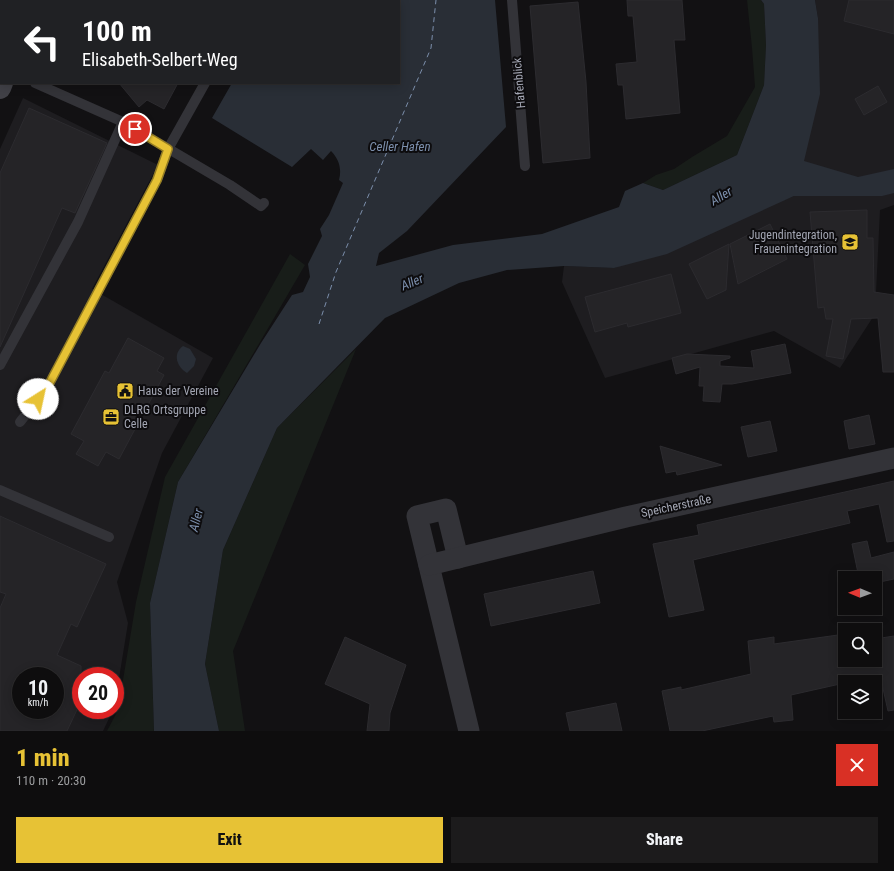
<!DOCTYPE html>
<html lang="en">
<head>
<meta charset="utf-8">
<style>
	:root { --surface:#0e0d0e; --page:#1c1b1c; --text:#f1f3f6; --muted:#9b9c9e; --line:#2e2d2e; --accent:#e7c235 }
	body { margin:0; font-family:"Roboto Condensed",sans-serif; background:var(--page); color:var(--text); height:100vh; display:flex; flex-direction:column; font-size:15px; white-space:nowrap }
	* { box-sizing:border-box; margin:0 }
	p { font-size:13px; color:var(--muted) }
	.icon { flex:none; width:22px; height:22px; fill:none; stroke:currentColor; stroke-width:2; stroke-linecap:round; stroke-linejoin:round }
	.map { position:relative; height:731px; overflow:hidden }
	.details { display:flex; flex-direction:column; background:var(--surface); flex:1 }
	.details>* { flex:none }
	.top-card { position:absolute; left:0px; top:0px; width:400px; height:84px; box-shadow:0 2px 10px #0003,0 0 0 1px var(--line); background:#202124; color:#fff; overflow:hidden }
	.needle { width:26px; rotate:271deg }
	.controls { position:absolute; left:838px; top:571px; display:grid; gap:8px }
	.controls a { display:grid; place-items:center; width:44px; height:44px; border-radius:0px; background:var(--surface); box-shadow:0 2px 10px #0003,0 0 0 1px var(--line); font-size:20px }
	.speed { position:absolute; left:12px; top:667px; display:flex; gap:8px; font-size:20px; font-weight:700; text-align:center }
	.speed>* { display:grid; place-content:center; width:52px; height:52px; border-radius:50%; background:var(--surface); box-shadow:0 2px 10px #0003,0 0 0 1px var(--line); line-height:1 }
	.speed small { font-size:10px; font-weight:400 }
	.speed .limit { border:6px solid #d22; background:#fff; color:#111 }
	.pin { position:absolute; display:grid; place-items:center; width:34px; height:34px; color:#fff; margin:-17px; border:2px solid #fff; border-radius:50%; box-shadow:0 1px 4px #0007 }
	.me { position:absolute; width:44px; margin:-22px; rotate:35deg; stroke-linejoin:round; filter:drop-shadow(0 0 3px #0008) }
	.turn { display:flex; align-items:center; gap:14px; height:84px; padding:0 16px; font-size:18px }
	.turn .icon { width:52px; height:52px; stroke-width:2.5 }
	.turn b { display:block; font-size:28px; line-height:34px }
	.round { display:grid; place-items:center; flex:none; width:42px; height:42px; border-radius:0px; background:var(--page) }
	.summary { display:flex; align-items:center; justify-content:space-between; height:68px; padding:0 16px }
	h1 { font-size:24px; font-weight:800; line-height:30px; color:var(--accent) }
	.button { display:flex; gap:8px; margin-top:auto; padding:8px 16px }
	.button a { flex:1; height:46px; border-radius:0px; background:var(--accent); color:#111; font-size:16px; font-weight:800; line-height:46px; text-align:center }
	.button a+a { background:var(--page); color:var(--text) }
	.map>svg:first-child { display:block }
</style>
</head>
<body>
<div class="map">
<svg width="894" height="731" viewBox="0 0 894 731">
	<rect width="100%" height="100%" fill="#121113"/>
	<g fill="#1e1d20" fill-rule="evenodd">
		<path d="M815,0H894V205L880,210L875,314L840,368L774,331L605,378L562,282L564,266L614,268L794,196L818,18Z"/>
		<path d="M23,98L158,165L92,289L213,358L162,453L117,582L128,623L115,703V676H81V710H113L103,731H0V149ZM21,676H55V710H21Z"/>
	</g>
	<g fill="#181d19">
		<path d="M747,0H761L764,4L766,45L764,85L737,155L663,190L643,183L656,175L674,169L692,157L727,136L755,87L752,48Z"/>
		<path d="M290,254L305,265L178,482L150,603L154,731H107L118,710L136,602L165,477Z"/>
		<path d="M356,349L233,651L245,731H219L205,664L223,550L277,428Z"/>
	</g>
	<g fill="#292e36">
		<path d="M279,0H495L506,127L407,231L379,253L376,266L453,245L542,234L619,207L625,191L643,183L663,190L737,155L764,85L766,45L764,4L761,0H815L818,18L820,94L804,161L858,177L894,169V193L882,196H794L667,254L614,268L564,266L507,270L459,283L385,318L277,428L223,550L205,664L219,731H154L150,603L178,482L261,343L292,295L303,292L310,277L308,264L322,236L320,229L329,215L343,183L339,180C342,169 339,159 331,151L323,160L311,149L292,167L212,118L232,83H399V1Z"/>
		<path d="M183,346L190,349L196,359L194,366L187,373C177,367 172,354 183,346Z"/>
	</g>
	<g fill="none" stroke-linecap="round" stroke-linejoin="round">
		<path stroke="#7c8fac" stroke-width="1" stroke-dasharray="5 4" stroke-linecap="butt" d="M319,324L336,272L431,48L436,0"/>
	</g>
	<g fill="#252427" stroke="#2c2b2f" fill-rule="evenodd">
		<path d="M627,0H682L685,40H674L680,113L626,119L623,85H618L616,64L637,62L633,16H628Z"/>
		<path d="M849,0H894V34L844,21Z"/>
		<path d="M578,2L586,82L590,158L543,163L530,6Z"/>
		<path d="M119,83H178L164,109L147,100L139,107Z"/>
		<path d="M878,86L887,102L864,115L855,99Z"/>
		<path d="M29,108L107,143L75,213L62,208L0,347V173Z"/>
		<path d="M867,210V238H873L874,292L894,295V372H883L878,318L851,319L843,359L826,356L833,319H826L824,307L818,308L810,212Z"/>
		<path d="M770,224L787,259L738,284L730,244Z"/>
		<path d="M729,244L726,290L707,299L689,264Z"/>
		<path d="M671,274L681,313L628,327L627,323L595,332L585,297Z"/>
		<path d="M128,338L164,358L157,371L164,375L119,459L106,452L98,466L76,454L84,441L71,434L105,371L109,373Z"/>
		<path d="M785,344L791,373L732,384H722L720,402L703,401L704,386H699L700,367L676,374L672,358L687,354L730,356V358L720,361V366L754,368L751,351Z"/>
		<path d="M869,415L875,444L849,449L844,421Z"/>
		<path d="M770,421L777,451L748,457L741,427Z"/>
		<path d="M660,446L722,465L677,475L676,471L666,473Z"/>
		<path d="M894,481V541L887,542L879,504L847,511L850,523L693,560L704,610L669,617L653,544L699,535L697,525Z"/>
		<path d="M0,516L106,564L77,627L71,624L57,655L81,666V701L67,731H0V608L6,594L0,592ZM21,676H55V710H21Z"/>
		<path d="M867,541L871,558L894,552V579L875,583V578H859L852,544Z"/>
		<path d="M593,571L600,603L491,626L484,594Z"/>
		<path d="M845,634V660H875V639L894,636V710L888,711L880,675L791,695L793,720L774,722L773,716L702,731H670L662,691L681,687V690L751,674L748,641L774,637V644Z"/>
		<path d="M345,637L406,665L390,713L389,731H367L370,704L325,684Z"/>
		<path d="M616,703L622,731H570L566,713Z"/>
	</g>
	<g fill="none" stroke-linecap="round" stroke-linejoin="round">
		<g stroke="#333338" stroke-width="10">
			<path d="M512,0L525,166"/>
			<path d="M251,1L252,0"/>
			<path d="M35,83L123,122L230,185L261,206L264,203"/>
			<path d="M0,365L78,222L123,122"/>
			<path d="M20,422L47,388L157,180L168,149L205,83"/>
			<path d="M0,490L109,537"/>
		</g>
		<g stroke="#333338" stroke-width="21">
			<path d="M458,558L446,509L417,516L469,731"/>
			<path d="M429,565L626,517L894,458"/>
		</g>
		<g stroke="#414147" stroke-width="22">
			<path d="M41,1V0"/>
			<path d="M0,88L2,83"/>
		</g>
	</g>
	<g fill="none" stroke-linecap="round" stroke-linejoin="round">
		<g stroke="#967e22" stroke-width="10">
			<path id="route" d="M38,399L47,388L157,180L168,149L135,129"/>
		</g>
		<use href="#route" stroke="#e7c235" stroke-width="7"/>
	</g>
	<defs>
		<g id="university-square" transform="scale(0.9)"><rect x="-9" y="-9" width="18" height="18" rx="4" fill="#e7c235" stroke="#0d0c0e"/><path d="M0-5L7-2L0 1L-7-2ZM-4 1L0 2.5L4 1V4Q0 6-4 4Z" fill="#111"/></g>
		<g id="civic-square" transform="scale(0.9)"><rect x="-9" y="-9" width="18" height="18" rx="4" fill="#e7c235" stroke="#0d0c0e"/><path d="M-.6-6.5H3V-4.5H.6V-3L4-1V1h2V6H-6V1h2V-1L-.6-3ZM-1.2 2.5V6h2.4V2.5Z" fill="#111"/></g>
		<g id="office-square" transform="scale(0.9)"><rect x="-9" y="-9" width="18" height="18" rx="4" fill="#e7c235" stroke="#0d0c0e"/><path d="M-6-3h4V-5.5h4V-3h4V5H-6ZM-1-4.5V-3h2v-1.5ZM-6 0V1H6V0Z" fill="#111"/></g>
	</defs>
	<g fill-rule="evenodd">
		<use href="#university-square" x="850" y="242"/>
		<use href="#civic-square" x="125" y="391"/>
		<use href="#office-square" x="111" y="417"/>
	</g>
	<g text-anchor="middle" dominant-baseline="central" stroke-width="4" stroke-linejoin="round" paint-order="stroke">
		<g font-size="12" fill="#a3a6b3" stroke="#0d0c0e">
			<text transform="translate(519 83) rotate(-95)">Hafenblick</text>
			<text transform="translate(676 506) rotate(-12)">Speicherstraße</text>
		</g>
		<g font-size="12" fill="#a3a6b3" stroke="#0d0c0e" text-anchor="start">
			<text x="837" y="235" text-anchor="end">Jugendintegration,<tspan x="837" dy="14">Frauenintegration</tspan></text>
			<text x="138" y="391">Haus der Vereine</text>
			<text x="124" y="410">DLRG Ortsgruppe<tspan x="124" dy="14">Celle</tspan></text>
		</g>
		<g font-size="13" font-style="italic" fill="#7c8fac" stroke="#0d0c0e">
			<text x="400" y="146">Celler Hafen</text>
			<text transform="translate(721 196) rotate(-31)">Aller</text>
			<text transform="translate(412 282) rotate(-23)">Aller</text>
			<text transform="translate(196 520) rotate(-76)">Aller</text>
		</g>
	</g>
</svg>
<div class="controls">
<a><svg class="needle" viewBox="-14 -14 28 28"><path d="M0-13l5 13h-10z" fill="#e53935"/><path d="M0 13l5-13h-10z" fill="#9b9c9e"/></svg></a>
<a><svg class="icon" aria-label="search" viewBox="0 0 24 24"><circle cx="10" cy="10" r="6"/><path d="M15 15l6 6"/></svg></a>
<a><svg class="icon" aria-label="layers" viewBox="0 0 24 24"><path d="M12 4l9 5-9 5-9-5zM3 14l9 5 9-5"/></svg></a>
</div>
<div class="speed"><div>10<small>km/h</small></div><div class="limit">20</div></div>
<div class="pin" style="left:135px;top:129px;background:#d93025"><svg class="icon" aria-label="arrive" viewBox="0 0 24 24"><path d="M6 21V4h12l-3 4 3 4H6"/></svg></div>
<svg class="me" style="left:38px;top:399px" viewBox="-20 -20 40 40"><circle r="19" fill="#fff"/><path d="M0-13L10 11 0 6-10 11z" fill="#e7c235"/></svg>
<div class="top-card">
<div class="turn"><svg class="icon" aria-label="left" viewBox="0 0 24 24"><path d="M17 20v-9H6M10 6l-5 5 5 5"/></svg><div><b>100 m</b>Elisabeth-Selbert-Weg</div></div>
</div>
</div>
<section class="details">
<div class="summary"><div><h1>1 min</h1><p>110 m · 20:30</p></div><a class="round" style="background:#d93025;color:#fff"><svg class="icon" aria-label="close" viewBox="0 0 24 24"><path d="M6 6l12 12M18 6L6 18"/></svg></a></div>
<div class="button"><a>Exit</a><a>Share</a></div>
</section>
</body>
</html>
